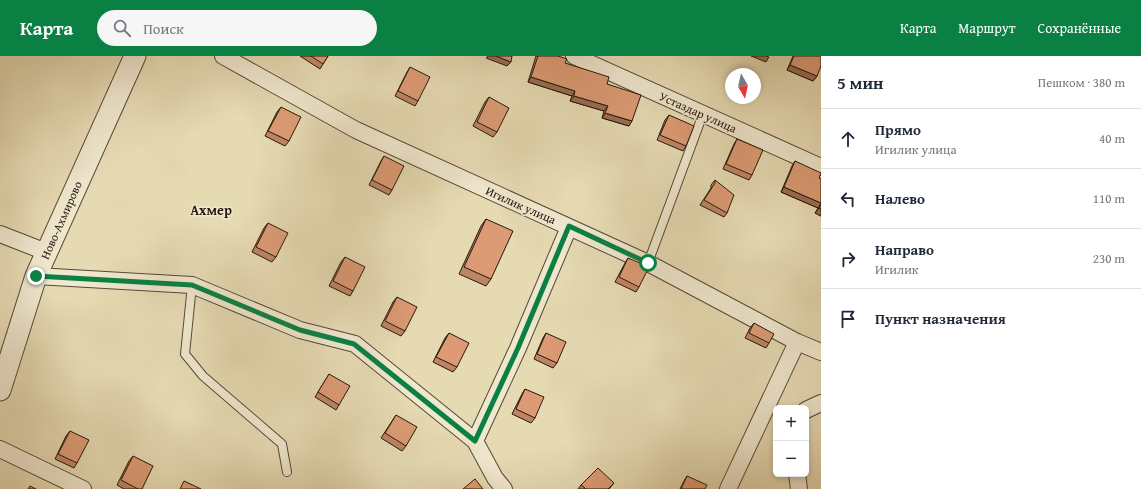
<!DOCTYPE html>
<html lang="ru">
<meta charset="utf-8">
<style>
body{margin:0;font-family:"Gentium Book Plus",serif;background:#f6f6f7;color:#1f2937}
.controls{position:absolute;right:12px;bottom:12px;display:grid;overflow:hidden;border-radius:6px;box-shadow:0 2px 6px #0003}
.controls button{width:36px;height:36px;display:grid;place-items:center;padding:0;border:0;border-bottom:1px solid #e0e1e3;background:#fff;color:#1f2937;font:20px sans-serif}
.compass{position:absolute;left:725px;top:12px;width:36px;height:36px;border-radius:50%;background:#fff;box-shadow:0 2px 6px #0003;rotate:171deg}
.stop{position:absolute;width:12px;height:12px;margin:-9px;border:3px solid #0b8043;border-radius:50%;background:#fff}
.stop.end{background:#0b8043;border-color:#fff;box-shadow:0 1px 4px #0008}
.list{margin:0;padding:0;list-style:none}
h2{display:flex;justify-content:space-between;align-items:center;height:52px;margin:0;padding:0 16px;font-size:17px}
h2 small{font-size:13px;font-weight:400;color:#747a83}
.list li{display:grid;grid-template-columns:26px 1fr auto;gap:12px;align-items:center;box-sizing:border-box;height:60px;padding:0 16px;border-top:1px solid #e0e1e3}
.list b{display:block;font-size:15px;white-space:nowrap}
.list p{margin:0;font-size:13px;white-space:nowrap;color:#747a83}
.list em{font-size:13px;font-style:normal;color:#747a83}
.icon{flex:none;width:22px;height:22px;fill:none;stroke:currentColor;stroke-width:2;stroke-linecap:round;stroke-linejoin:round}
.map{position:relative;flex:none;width:821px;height:433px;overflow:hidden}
header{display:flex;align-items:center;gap:24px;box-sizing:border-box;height:56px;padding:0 20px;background:#0b8043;color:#fff}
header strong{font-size:19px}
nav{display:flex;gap:22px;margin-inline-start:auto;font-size:14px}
.search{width:280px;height:36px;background:#f6f6f7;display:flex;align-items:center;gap:10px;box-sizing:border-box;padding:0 14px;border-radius:22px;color:#747a83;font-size:15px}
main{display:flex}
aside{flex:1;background:#fff}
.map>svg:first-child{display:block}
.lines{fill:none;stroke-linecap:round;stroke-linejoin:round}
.service-casing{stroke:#564834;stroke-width:10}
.minor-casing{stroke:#564834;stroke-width:18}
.tertiary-casing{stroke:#564834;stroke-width:23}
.service{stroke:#efe7ce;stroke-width:8}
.minor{stroke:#efe7ce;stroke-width:16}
.tertiary{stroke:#efe7ce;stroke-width:21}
.wall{fill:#bd8564;stroke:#26180a}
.shaded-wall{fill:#9a6c51;stroke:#26180a}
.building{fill:#dc9b74;stroke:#26180a}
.route{stroke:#0b8043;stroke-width:5}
.labels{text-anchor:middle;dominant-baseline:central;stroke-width:3;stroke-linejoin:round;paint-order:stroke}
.street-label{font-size:12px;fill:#26180a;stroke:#efe7ce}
.quarter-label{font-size:14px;font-weight:bold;fill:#26180a;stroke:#efe7ce}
</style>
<header>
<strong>Карта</strong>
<div class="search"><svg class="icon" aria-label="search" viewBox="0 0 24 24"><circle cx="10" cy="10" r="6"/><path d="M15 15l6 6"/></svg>Поиск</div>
<nav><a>Карта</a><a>Маршрут</a><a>Сохранённые</a></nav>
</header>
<main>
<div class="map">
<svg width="821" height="433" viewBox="0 0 821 433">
<rect width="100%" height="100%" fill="#e6dab3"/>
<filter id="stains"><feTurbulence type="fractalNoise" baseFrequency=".005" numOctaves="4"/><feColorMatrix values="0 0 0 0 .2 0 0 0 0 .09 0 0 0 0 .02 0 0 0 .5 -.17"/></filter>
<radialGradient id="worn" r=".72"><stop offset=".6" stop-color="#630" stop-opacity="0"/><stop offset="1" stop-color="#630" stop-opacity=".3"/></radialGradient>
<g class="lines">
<g class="service-casing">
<path id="service" d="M648,207L703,58
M192,229L185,298L203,320L282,388L287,416"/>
</g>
<g class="minor-casing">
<path id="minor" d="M223,0L356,74L648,207L797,286L821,296
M574,0L821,111
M0,178L46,196
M36,220L192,229L300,274L355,288L475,385L495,422L504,433
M806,354L821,347
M475,385L518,292L569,171
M0,393L83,433
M797,418L799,433
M728,433L797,286"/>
</g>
<g class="tertiary-casing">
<path id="tertiary" d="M0,334L36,220L135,0"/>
</g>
<use href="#service" class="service"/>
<use href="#minor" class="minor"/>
<use href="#tertiary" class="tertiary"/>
</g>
<path class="wall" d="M300,0H328L320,13Z
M536,0H558L565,7L607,28L629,70L602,62L604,55L570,45L572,40L528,26Z
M793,0H821L817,20L813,25L787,14Z
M410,11L418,45L415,50L395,40L407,16Z
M489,41L497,76L493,81L473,70L485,46Z
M281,51L289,85L285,90L265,80L277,56Z
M669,59L686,90L683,95L657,84L665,64Z
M737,83L752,119L749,124L723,113L734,88Z
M384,100L392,134L389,139L369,129L381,105Z
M795,105L821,123V160L815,157L818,152L781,136L792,110Z
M715,124L727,157L724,161L700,149L711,132V129Z
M486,163L491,223L486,230L459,218L481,170Z
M268,167L276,201L272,206L252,196L264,172Z
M345,201L353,235L350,240L329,230L341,206Z
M628,202L639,231L636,236L615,226L625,207Z
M397,241L405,275L401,280L381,270L393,246Z
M754,267L769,287L766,292L745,282L750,272Z
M449,277L457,311L453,316L433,306L445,282Z
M546,277L557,307L553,312L534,303L543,282Z
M329,318L339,349L336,354L315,341Z
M525,333L535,362L531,367L512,358L522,338Z
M396,359L406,390L402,395L381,382Z
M70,375L77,407L74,412L55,403L66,380Z
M133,400L142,433H124L117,429L129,405Z
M687,420L705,433H680L684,425Z
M614,427L609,433H578L581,429Z"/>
<path class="shaded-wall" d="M488,0H496L511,6L507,10L486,2Z
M751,0H766L769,1L766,6Z
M790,9L817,20L813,25L787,14Z
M531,21L575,35L572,40L528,26Z
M574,40L608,50L604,55L570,45Z
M605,57L632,65L629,70L602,62Z
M784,131L821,147L818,152L781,136Z
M819,152L821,153V160L815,157Z"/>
<path class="building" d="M311,0H328L323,8Z
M496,0H512L511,6Z
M538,0H558L567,3L565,7L609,21L607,28L641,39L632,65L605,57L608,50L574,40L575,35L531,21Z
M794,0H821V10L817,20L790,9Z
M410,11L430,21L418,45L398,35Z
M489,41L509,52L497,76L477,66Z
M281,51L301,61L289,85L268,75Z
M669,59L694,70L686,90L660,79Z
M737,83L763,94L752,119L726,108Z
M384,100L404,110L392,134L372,124Z
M795,105L821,117L819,122L821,123V147L784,131Z
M715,124L734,139L727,157L704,144L715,127Z
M821,148V153L819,152Z
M486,163L513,175L491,223L464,211Z
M268,167L288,177L276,201L256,191Z
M345,201L365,211L353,235L333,225Z
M628,202L649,211L639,231L619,221Z
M397,241L417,251L405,275L385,265Z
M754,267L774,278L769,287L749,277Z
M449,277L469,287L457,311L436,301Z
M546,277L566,286L557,307L537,298Z
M329,318L350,330L339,349L318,336Z
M525,333L544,341L535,362L516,353Z
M396,359L417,371L406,390L385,377Z
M70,375L89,384L77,407L58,398Z
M133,400L153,410L142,433H138L121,424Z
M598,412L614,427L608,433H586L581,429Z
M687,420L707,429L705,433H681Z
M475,423L483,433H463Z
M184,425L201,433H180Z
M30,430L36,433H28Z"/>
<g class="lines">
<path class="route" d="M36,220L192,229L300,274L354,288L475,385L518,292L569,170L648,207"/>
</g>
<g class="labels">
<g class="street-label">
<text transform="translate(698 56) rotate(24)">Устаздар улица</text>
<text transform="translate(521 149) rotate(24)">Игилик улица</text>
<text transform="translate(61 164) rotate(-66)">Ново-Ахмирово</text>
</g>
<g class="quarter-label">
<text x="211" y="154">Ахмер</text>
</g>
</g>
<rect width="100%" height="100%" filter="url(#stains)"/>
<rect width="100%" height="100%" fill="url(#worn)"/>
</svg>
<div class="controls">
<button>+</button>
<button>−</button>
</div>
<svg class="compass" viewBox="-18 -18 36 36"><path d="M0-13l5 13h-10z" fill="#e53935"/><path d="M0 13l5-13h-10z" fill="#747a83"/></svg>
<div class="stop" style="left:648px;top:207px"></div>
<div class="stop end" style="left:36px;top:220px"></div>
</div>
<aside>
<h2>5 мин<small>Пешком · 380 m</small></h2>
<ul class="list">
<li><svg class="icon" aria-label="ahead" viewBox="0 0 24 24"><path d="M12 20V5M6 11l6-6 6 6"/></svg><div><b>Прямо</b><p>Игилик улица</p></div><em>40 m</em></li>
<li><svg class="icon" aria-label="left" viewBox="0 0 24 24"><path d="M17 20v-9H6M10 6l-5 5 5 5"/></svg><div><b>Налево</b></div><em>110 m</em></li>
<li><svg class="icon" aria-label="right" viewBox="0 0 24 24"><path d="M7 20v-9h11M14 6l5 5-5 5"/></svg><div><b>Направо</b><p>Игилик</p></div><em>230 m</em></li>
<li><svg class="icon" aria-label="arrive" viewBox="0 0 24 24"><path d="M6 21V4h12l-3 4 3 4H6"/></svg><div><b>Пункт назначения</b></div></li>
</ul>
</aside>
</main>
